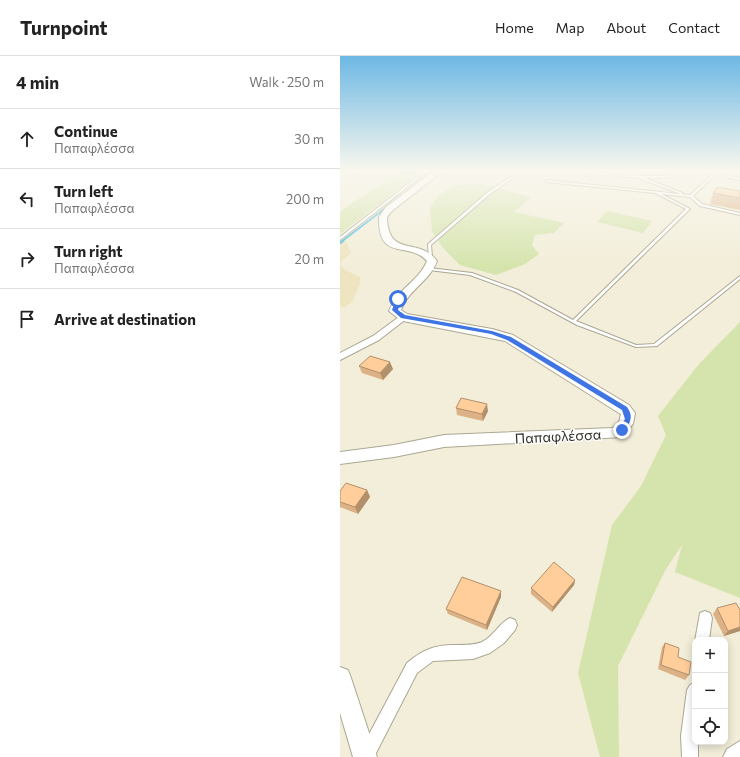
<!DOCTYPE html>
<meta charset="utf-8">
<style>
body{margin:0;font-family:Commissioner,sans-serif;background:#f6f6f6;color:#222}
.controls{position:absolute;right:12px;bottom:12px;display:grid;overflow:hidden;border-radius:8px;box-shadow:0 2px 10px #0003}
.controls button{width:36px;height:36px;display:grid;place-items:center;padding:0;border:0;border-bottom:1px solid #e0e0e0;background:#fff;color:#222;font:20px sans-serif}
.stop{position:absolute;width:12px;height:12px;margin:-9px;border:3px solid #3e74e4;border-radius:50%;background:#fff}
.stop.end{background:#3e74e4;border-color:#fff;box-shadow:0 1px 4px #0008}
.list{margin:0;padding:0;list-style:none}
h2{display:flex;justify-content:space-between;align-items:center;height:52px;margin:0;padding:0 16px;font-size:17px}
h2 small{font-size:13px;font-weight:400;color:#767676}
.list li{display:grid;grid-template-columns:26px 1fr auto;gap:12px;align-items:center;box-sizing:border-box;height:60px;padding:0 16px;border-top:1px solid #e0e0e0}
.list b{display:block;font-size:15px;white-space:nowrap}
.list p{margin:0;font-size:13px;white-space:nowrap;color:#767676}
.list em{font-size:13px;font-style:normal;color:#767676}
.icon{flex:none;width:22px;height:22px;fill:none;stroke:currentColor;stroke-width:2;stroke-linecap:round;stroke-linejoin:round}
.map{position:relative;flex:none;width:400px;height:701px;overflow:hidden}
header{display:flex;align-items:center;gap:24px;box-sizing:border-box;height:56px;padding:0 20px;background:#fff;border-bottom:1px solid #e0e0e0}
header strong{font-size:19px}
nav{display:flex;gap:22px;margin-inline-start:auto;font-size:14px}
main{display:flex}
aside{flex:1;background:#fff}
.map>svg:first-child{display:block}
.green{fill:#d5e4ac}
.sand{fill:#eee4bf}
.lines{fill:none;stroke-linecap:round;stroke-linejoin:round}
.stream-far1{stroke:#55bfdf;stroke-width:2}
.stream{stroke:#55bfdf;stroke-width:2.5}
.lane-casing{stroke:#aba793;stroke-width:2}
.street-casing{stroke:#aba793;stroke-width:2}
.secondary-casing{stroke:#aba793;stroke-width:2}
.lane{fill:#fff;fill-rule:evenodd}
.street{fill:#fff;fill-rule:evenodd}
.secondary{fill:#fff;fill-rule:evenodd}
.wall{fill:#dbb185}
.shaded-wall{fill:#b2906c}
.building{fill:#ffce9b;stroke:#b2906c}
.route{fill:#3e74e4}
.labels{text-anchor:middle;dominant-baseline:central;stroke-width:3;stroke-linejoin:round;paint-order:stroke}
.street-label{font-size:14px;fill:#312f27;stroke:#fff}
</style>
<header>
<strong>Turnpoint</strong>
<nav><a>Home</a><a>Map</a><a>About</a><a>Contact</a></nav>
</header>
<main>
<aside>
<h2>4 min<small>Walk · 250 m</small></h2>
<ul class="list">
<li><svg class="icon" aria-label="ahead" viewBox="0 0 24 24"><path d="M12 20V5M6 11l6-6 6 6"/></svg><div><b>Continue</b><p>Παπαφλέσσα</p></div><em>30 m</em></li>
<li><svg class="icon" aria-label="left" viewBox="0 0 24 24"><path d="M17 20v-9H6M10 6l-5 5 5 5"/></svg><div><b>Turn left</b><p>Παπαφλέσσα</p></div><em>200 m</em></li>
<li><svg class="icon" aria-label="right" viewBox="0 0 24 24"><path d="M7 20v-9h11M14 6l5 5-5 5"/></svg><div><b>Turn right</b><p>Παπαφλέσσα</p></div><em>20 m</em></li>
<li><svg class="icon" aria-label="arrive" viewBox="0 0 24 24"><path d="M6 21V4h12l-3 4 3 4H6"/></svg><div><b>Arrive at destination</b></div></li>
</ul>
</aside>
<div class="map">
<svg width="400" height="701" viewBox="0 0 400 701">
<rect width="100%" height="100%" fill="#f2eed9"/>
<path class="green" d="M61,114L82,115L0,178V156Z
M143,128L191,141L174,156L224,167L214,177L195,179L192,189L199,198L185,208L156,219L120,209L103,192L92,175L90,152L99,139L114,129Z
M267,155L312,165L303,177L257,166Z
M400,266V542L335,516L342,489L326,513L278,610L279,701H260L238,617L272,469L301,430L326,379L318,360L359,308Z"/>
<path class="sand" d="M6,185L11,197L2,204L0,209V186Z
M0,209L5,214L20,221V228L13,243L14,244L4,252L0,250Z"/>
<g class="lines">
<path class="stream-far1" d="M66,136L94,114
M1,186L48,150"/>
<path class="stream" d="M0,187L3,185"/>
<g class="lane-casing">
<path id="lane" d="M86,114H89L0,184V181Z
M181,114H184L150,138L91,189L92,201L89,202L88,188L148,136Z
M235,114H242L271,118L294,120L284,114H288L299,120H328L335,118L341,114H344C332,124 318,122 304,122L343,137L341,138L298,122L256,118Z
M354,114H360L400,122V124L375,119L353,140L362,148L400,157V159L360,150L350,141L321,138L350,153L236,265L296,289L314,288L400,220V223L317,290L296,291L237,269L176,236L130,219L89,214L87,213L89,212L132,217L178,234L233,264L346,153L315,137L206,126L205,125V124L350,139L373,118Z"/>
</g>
<g class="street-casing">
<path id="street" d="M0,114H23L8,119Z
M63,258L67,261L66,263L39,284L0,304V297L33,280Z
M365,555L370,557L372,562L369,584L355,585L360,557Z
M170,562L175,564L177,569L175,574L164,587L150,597L133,603L93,605L77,617L34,701H17L67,607C83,593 97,588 118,589C125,589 135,589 142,586C154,580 159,567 170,562Z
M355,626V686H358V701H342L341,680L347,634L350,629Z"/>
</g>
<g class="secondary-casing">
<path id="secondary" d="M95,114H104L52,155L47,161C48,203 79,180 97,205C90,225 68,234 61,254L67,258L152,273L173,279L289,349L295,357L293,368L282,381L104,391L54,401L0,408V396L54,389L104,379L273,372L279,366L281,358L279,357L165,285L63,265L59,263L49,255C58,232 79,225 87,205C68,184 38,207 39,161L46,151Z
M0,611L8,614L11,622L37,701H13L0,657Z
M400,685V701H383L387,693Z"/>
</g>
<use href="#lane" class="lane"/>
<use href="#street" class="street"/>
<use href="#secondary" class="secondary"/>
</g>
<path class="wall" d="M400,135V154L370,148L373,137Z
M19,310L53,313L43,324L22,317Z
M116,352L148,355L143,365L117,359Z
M27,434L30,441L18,458L0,451V435Z
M235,524L234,529L212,556L191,538V532Z
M161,541L147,574L108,558L106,553Z
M377,552L400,575L384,580L373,558Z
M325,587L338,601L349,619L345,624L318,613L322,591Z"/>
<path class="shaded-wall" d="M50,306L53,313L43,324L40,317Z
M147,348L148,355L143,365L142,358Z
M27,434L30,441L18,458L15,451Z
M235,524L234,529L212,556L213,551Z
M161,535V541L147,574L146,569Z
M400,571V575L384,580L388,575Z"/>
<path class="building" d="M377,131L400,135V142L373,137Z
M30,300L50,306L40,317L19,310Z
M121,342L147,348L142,358L116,352Z
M6,427L27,434L15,451L0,446V435Z
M214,506L235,524L213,551L191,532Z
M122,521L161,535L146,569L106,553Z
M396,547L400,554V571L388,575L377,552Z
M325,587L339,592L338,601L351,606L349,619L321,609Z"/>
<linearGradient id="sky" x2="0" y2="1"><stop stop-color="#6db8e4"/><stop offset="0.54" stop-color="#f9f7ee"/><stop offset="1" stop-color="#f9f7ee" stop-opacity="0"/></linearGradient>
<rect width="400" height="212" fill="url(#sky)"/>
<path class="route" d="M58,242L61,243L58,254L65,259L152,275L171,281L287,351C294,361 290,366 285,375H280L279,374L285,363L282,354L167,284L151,278L61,262L52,254L56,243Z"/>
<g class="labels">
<g class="street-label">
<text transform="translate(218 380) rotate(-3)">Παπαφλέσσα</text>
</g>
</g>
</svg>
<div class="controls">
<button>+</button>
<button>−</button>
<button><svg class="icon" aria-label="locate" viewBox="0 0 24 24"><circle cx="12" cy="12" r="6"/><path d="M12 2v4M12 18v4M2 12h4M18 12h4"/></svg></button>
</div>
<div class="stop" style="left:58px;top:243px"></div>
<div class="stop end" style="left:282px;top:374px"></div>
</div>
</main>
